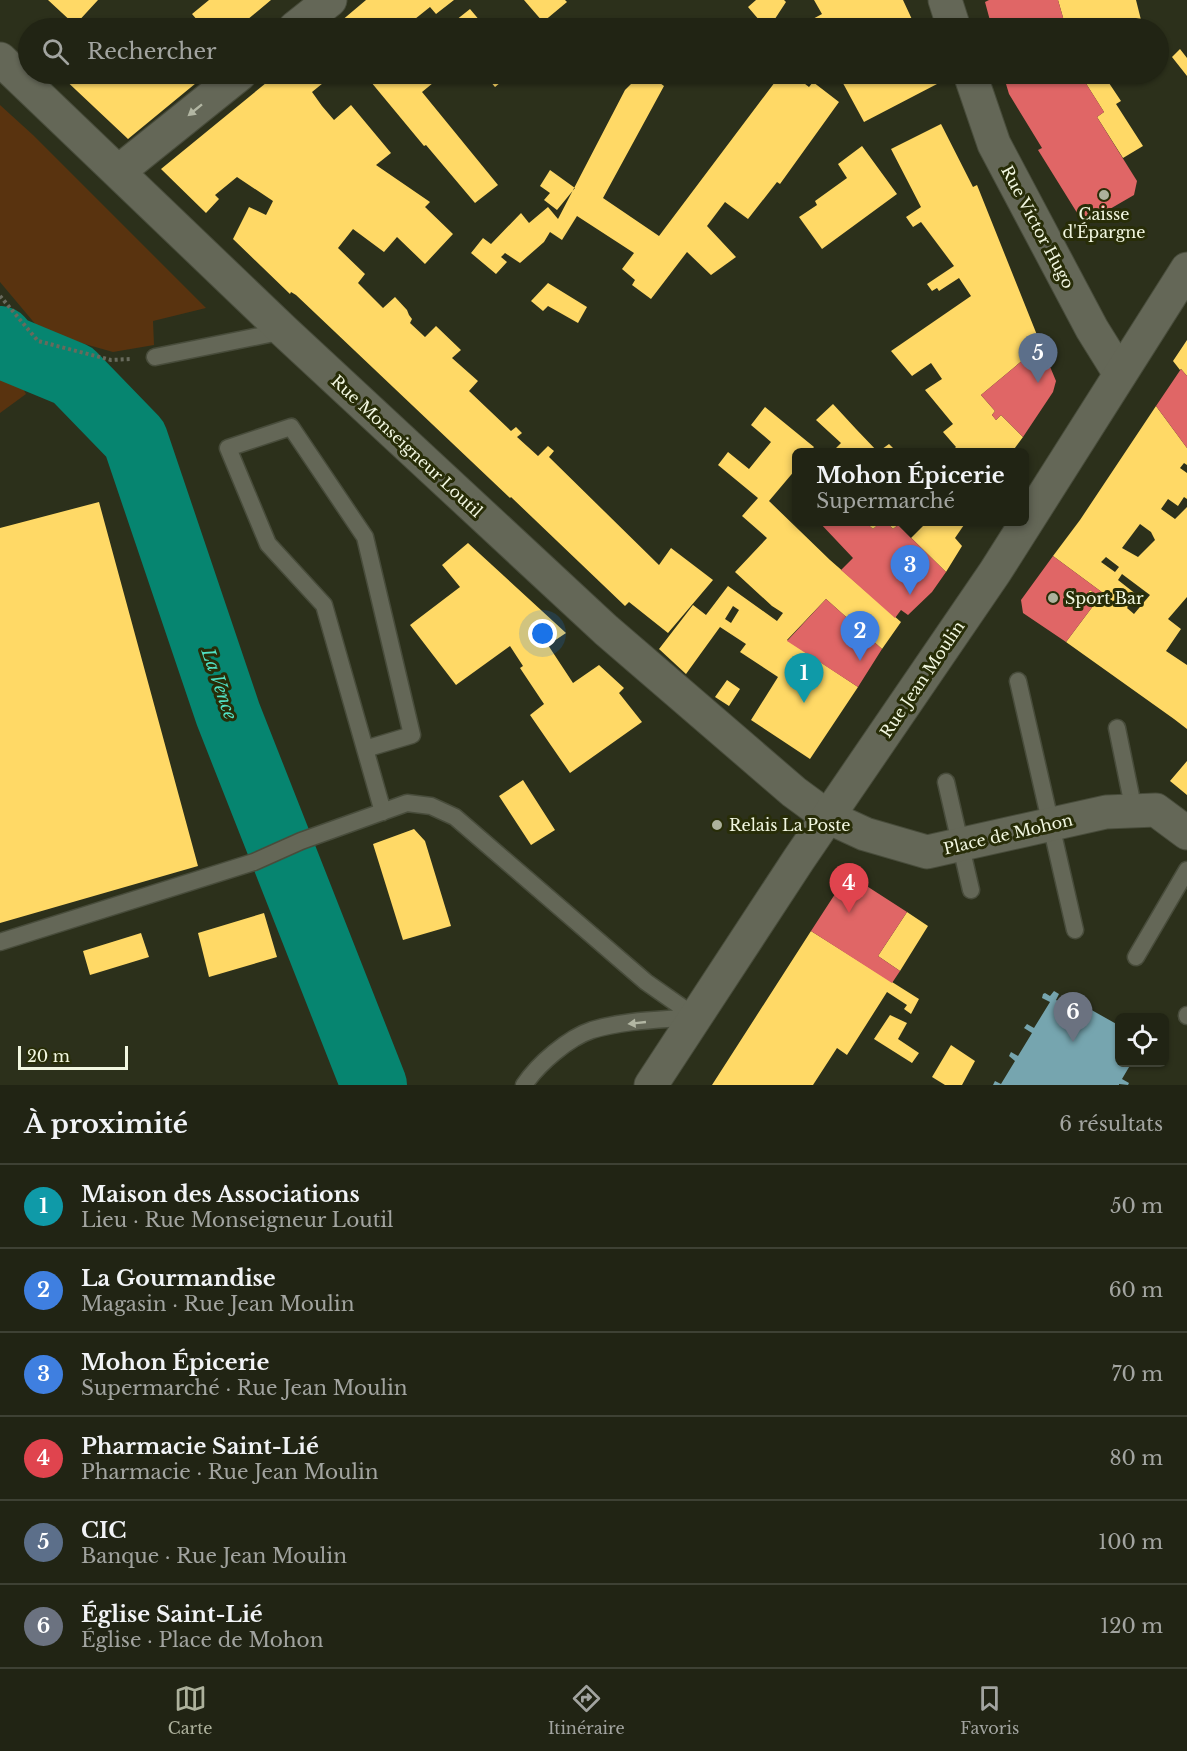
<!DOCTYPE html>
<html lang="fr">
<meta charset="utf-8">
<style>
body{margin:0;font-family:"Libre Baskerville",serif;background:#292c1d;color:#f1f3f6}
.controls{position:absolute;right:18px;bottom:18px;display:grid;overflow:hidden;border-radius:9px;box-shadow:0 2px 4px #0004}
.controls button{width:54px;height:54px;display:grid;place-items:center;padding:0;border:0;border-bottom:2px solid #3e4134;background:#212414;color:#f1f3f6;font:30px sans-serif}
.scale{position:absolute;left:18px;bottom:15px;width:110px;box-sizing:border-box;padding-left:6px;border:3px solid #f2f7e1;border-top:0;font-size:16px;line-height:21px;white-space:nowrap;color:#f2f7e1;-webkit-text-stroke:4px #282d08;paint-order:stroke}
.you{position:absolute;left:543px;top:634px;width:21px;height:21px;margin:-15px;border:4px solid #fff;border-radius:50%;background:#1a73e8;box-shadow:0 0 0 9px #1a73e833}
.badge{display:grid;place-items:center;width:39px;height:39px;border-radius:50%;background:#adb19c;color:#fff;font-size:20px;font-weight:700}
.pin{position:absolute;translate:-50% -50px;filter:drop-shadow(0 2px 3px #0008)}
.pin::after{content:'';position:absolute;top:32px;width:21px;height:18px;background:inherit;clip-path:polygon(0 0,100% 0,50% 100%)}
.popup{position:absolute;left:792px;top:448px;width:237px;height:78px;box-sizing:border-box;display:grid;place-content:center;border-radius:9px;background:#212414;filter:drop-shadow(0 2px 4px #0005);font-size:20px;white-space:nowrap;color:#a2a4a0}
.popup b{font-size:22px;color:#f1f3f6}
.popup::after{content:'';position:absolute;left:50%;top:100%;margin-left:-12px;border:12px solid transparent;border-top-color:#212414}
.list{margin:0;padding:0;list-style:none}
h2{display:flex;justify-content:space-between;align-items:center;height:78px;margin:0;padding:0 24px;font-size:26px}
h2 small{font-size:20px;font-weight:400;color:#a2a4a0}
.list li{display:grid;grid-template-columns:39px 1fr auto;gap:18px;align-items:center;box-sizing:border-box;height:84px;padding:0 24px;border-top:2px solid #3e4134}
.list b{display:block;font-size:22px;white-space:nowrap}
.list p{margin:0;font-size:20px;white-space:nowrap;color:#a2a4a0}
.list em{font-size:20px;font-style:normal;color:#a2a4a0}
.icon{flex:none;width:33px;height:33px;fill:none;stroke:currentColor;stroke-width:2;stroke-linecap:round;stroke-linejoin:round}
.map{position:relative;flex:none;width:1187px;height:1085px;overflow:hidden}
.search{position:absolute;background:#212414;box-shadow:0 2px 4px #0004;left:18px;right:18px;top:18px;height:66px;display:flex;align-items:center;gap:15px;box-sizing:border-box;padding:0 21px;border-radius:33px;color:#a2a4a0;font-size:22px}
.sheet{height:582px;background:#212414}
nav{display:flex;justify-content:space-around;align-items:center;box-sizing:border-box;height:84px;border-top:2px solid #3e4134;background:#212414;font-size:16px;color:#a2a4a0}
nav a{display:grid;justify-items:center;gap:3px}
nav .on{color:#adb19c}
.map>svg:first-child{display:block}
.green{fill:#59330f}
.homes{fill:#ffd966;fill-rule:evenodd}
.shops{fill:#e06666}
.public{fill:#76a5af}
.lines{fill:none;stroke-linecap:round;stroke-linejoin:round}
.river{stroke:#068570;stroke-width:66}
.lane-casing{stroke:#484c3b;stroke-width:19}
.street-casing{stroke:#484c3b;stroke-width:35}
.secondary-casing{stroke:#484c3b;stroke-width:35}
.path{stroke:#686a5c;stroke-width:4;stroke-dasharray:3 3;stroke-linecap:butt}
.lane{stroke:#646757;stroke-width:16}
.street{stroke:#646757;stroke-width:33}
.secondary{stroke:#646757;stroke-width:33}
.oneway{fill:#b2b6a3}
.poi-dot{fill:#adb19c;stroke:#282d08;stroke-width:2}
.labels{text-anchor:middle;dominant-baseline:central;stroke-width:6;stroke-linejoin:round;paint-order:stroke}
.poi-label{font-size:16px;fill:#f2f7e1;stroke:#282d08;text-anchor:start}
.street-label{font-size:16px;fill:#f2f7e1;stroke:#282d08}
.water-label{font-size:18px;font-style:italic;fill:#51e2c5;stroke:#282d08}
</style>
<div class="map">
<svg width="1187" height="1085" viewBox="0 0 1187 1085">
<rect width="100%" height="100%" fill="#2c301b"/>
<path class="green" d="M0,105L33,135L206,308L153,321L154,345L113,352L42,332L0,282Z
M0,347L26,394L0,413Z"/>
<path class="homes" d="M48,0H98L75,25Z
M209,0H271L241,25L244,28H204L192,14Z
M366,0H454L436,14L430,7L410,23L415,28H336L334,27Z
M524,0H565L567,2L543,22Z
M756,0H784L786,2L769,28H766L748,7Z
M814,0H903L916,28H813L809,21L822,14Z
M1058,0H1136L1143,28H1066Z
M470,9L486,28H446Z
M1180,49L1187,58V76L1172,57Z
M59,74H125L127,76L130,74H158L160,75L162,74H207L128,139Z
M277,74H323L328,79L312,92L322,106L334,120L351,105L391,153L376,165L430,202L425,207L453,234L425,264L397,237L384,252L353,229L338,248L365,274L358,283L383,308L395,297L407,310L409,315L412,319L410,323L425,337L436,326L461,350L452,358L478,381L469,391L511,431L516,427L522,433L517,437L538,456L548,446L554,451L549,457L659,565L671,548L713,580L668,633L629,602L625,606L511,497L510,498L296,295L291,292L290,294L233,239L249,207L266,215L273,201L237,177L215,195L219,199L206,213L161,169Z
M370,74H407L410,77L415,74H425L433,83L422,92L498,185L475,203L426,145L424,146L366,76Z
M484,74H511L495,87Z
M641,74H648L664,86L603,198L659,236L781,74H783L787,80L796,77L809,87L813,82L839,102L780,184L777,182L748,219L725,202L707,226L736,257L711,275L687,252L651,299L632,285L635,280L622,269L634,253L577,216L562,240L550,232L544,242L520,263L505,253L501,257L507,262L496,274L471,253L483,238L491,244L521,213L529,223L548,207L558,219L625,90Z
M838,74H933L937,84L864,122Z
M1080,74H1103L1121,101L1116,104L1143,146L1123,158L1097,117L1104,112Z
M941,124L973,187L977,185L1041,345L981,395L995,411L992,415L996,420L1001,415L1023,437L1012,452H951L956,447L943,432L953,424L925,390L942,379L931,363L912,376L891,351L971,296L959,278L939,291L937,288L932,291L927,284L954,266L921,222L913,227L906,217L921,207L891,149Z
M862,146L897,194L822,249L799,217L817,205L815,201L847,178L838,164Z
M550,170L575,188L557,210L544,200L550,193L540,186Z
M548,283L587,307L578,323L548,306L543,311L531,301Z
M1187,340V376L1181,369L1180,370L1173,361Z
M833,404L856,429L878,452H838L835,449L841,443L816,420Z
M1156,406L1187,448V465L1184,463L1180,468L1187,473V499L1184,497L1178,506L1168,499L1161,509L1175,519L1187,507V597L1168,619L1181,629L1166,651L1187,665V729L1174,719L1066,642L1093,606L1083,599L1090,590L1099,597L1103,593L1053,556L1080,520ZM1140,524L1151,532L1155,540L1138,557L1122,548ZM1106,557L1119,567L1115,572L1101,562ZM1122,574L1150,595L1134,614L1127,608L1137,595L1118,580Z
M765,407L814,447L810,452H796V469L769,501L830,560L901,622L882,649L826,599L787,640L858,687L810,759L751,720L778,677L740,652L746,644L720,627L686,674L659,649L693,605L706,615L728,586L777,621L783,613L772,606L735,572L767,538L742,516L758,498L718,465L728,452L749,469L771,442L751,425ZM733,606L739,610L731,623L725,619Z
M889,444L897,452H878Z
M99,502L198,866L0,923V528Z
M865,522H881L873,529Z
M886,522H966L955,538L962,546L946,572L898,525L893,529Z
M468,543L566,633L548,645L573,683L599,665L624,688L619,693L642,722L570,773L530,715L544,704L520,668L523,666L510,646L456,685L410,625L460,587L442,565Z
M727,680L740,689L729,706L715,697Z
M1187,761V795L1170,781Z
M523,780L555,830L531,845L499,796Z
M414,829L425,841L451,926L403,940L373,844Z
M907,912L928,926L900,971L878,956Z
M264,913L277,957L209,977L198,933Z
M811,931L919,999L911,1014L904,1009L907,1005L887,992L847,1055L837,1048L813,1085H712Z
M141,933L149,957L90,975L83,951Z
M890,1015L907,1023L898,1039L919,1053L912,1063L874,1039Z
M951,1045L975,1061L962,1085H945L932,1077Z"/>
<path class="shops" d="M989,0H1058L1066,28H992L985,2Z
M1003,74H1080L1104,112L1097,117L1137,181L1134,195L1084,224L1038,150L1042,148L1009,94Z
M1041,345L1056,381L1053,392L1023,437L1001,415L996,420L992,415L995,411L981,395Z
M1181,369L1187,376V448L1156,406Z
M819,522H860L862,524L865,522L873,529L881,522H886L893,529L898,525L946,572L932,592L908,615L901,610L895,618L841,570L853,558Z
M1053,556L1103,593L1099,597L1090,590L1083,599L1093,606L1066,642L1023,613L1021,600Z
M826,599L882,649L858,687L787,641Z
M848,874L907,912L878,956L900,971L892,983L811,931Z"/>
<path class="public" d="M1054,991L1059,994L1056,1000L1063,1004L1065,1000L1072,999L1120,1026V1062H1132L1122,1079L1129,1083L1128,1085L1119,1084V1085H993L995,1081L1001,1084L1015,1061L1009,1056L1011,1052L1018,1056L1032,1033L1024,1028L1027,1024L1034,1028L1050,1002L1042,998L1043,994L1045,993L1050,996Z"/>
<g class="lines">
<path class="river" d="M0,339L8,348L73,375L135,439L228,714L374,1085"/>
<g class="lane-casing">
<path id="lane" d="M155,357L284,331
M1018,681L1075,930
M1117,728L1134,811
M365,749L412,735L365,537L291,427L228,448L268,544L324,605L383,812
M946,782L971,890
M0,942L254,862L301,841L407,803L431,806L455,817L646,982L696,1017
M1136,957L1187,870
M1187,1015V1016
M524,1085C538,1064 568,1038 592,1030C625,1020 661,1020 695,1017"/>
</g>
<g class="street-casing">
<path id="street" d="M945,0L954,28
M295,28L330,0
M0,59L284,331L606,630L794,792L828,817L865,834L927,852L1106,812L1156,810L1187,833
M970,74L994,144L1092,329L1120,374
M118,172L240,74"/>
</g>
<g class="secondary-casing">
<path id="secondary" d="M651,1085L799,859L995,572L1187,269"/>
</g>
<path class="path" d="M0,296L38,341L111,360L131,359"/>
<use href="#lane" class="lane"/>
<use href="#street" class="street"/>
<use href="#secondary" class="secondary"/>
</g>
<defs><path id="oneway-solid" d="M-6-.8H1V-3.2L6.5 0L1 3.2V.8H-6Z" transform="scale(1.5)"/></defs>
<g class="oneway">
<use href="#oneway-solid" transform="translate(195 110) rotate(141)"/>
<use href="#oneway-solid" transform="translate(637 1023) rotate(174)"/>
</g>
<g class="poi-dot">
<circle cx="1104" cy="195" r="6"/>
<circle cx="1053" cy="598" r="6"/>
<circle cx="717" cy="825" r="6"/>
</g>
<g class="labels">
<g class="poi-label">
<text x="1104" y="214" text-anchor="middle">Caisse<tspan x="1104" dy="18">d'Épargne</tspan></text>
<text x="1065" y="598">Sport Bar</text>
<text x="729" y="825">Relais La Poste</text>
</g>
<g class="street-label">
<text transform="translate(1038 227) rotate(62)">Rue Victor Hugo</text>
<text transform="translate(407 446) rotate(43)">Rue Monseigneur Loutil</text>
<text transform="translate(922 679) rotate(-56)">Rue Jean Moulin</text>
<text transform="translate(1008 834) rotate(-13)">Place de Mohon</text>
</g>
<g class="water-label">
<text transform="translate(219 684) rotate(71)">La Vence</text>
</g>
</g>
</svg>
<div class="controls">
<button><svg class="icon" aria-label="locate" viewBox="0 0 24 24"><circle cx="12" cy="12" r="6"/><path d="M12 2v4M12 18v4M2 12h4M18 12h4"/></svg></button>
</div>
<div class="scale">20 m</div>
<div class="you"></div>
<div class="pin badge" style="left:804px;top:703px;background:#0f9aa8">1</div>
<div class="pin badge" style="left:860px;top:661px;background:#3f7fe0">2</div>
<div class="pin badge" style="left:910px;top:595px;background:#3f7fe0">3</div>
<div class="popup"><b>Mohon Épicerie</b>Supermarché</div>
<div class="pin badge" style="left:849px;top:913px;background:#e0444e">4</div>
<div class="pin badge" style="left:1038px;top:383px;background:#5c6f8a">5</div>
<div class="pin badge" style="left:1073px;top:1042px;background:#6b7280">6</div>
<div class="search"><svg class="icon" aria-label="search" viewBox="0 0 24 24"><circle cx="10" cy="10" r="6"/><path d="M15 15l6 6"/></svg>Rechercher</div>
</div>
<section class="sheet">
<h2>À proximité<small>6 résultats</small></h2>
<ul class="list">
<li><span class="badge" style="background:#0f9aa8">1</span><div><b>Maison des Associations</b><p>Lieu · Rue Monseigneur Loutil</p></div><em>50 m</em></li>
<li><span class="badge" style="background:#3f7fe0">2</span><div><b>La Gourmandise</b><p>Magasin · Rue Jean Moulin</p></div><em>60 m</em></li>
<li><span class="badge" style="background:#3f7fe0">3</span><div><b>Mohon Épicerie</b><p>Supermarché · Rue Jean Moulin</p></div><em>70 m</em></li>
<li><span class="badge" style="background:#e0444e">4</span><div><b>Pharmacie Saint-Lié</b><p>Pharmacie · Rue Jean Moulin</p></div><em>80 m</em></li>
<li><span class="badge" style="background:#5c6f8a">5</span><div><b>CIC</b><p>Banque · Rue Jean Moulin</p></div><em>100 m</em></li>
<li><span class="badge" style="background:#6b7280">6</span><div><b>Église Saint-Lié</b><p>Église · Place de Mohon</p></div><em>120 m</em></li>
</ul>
</section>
<nav>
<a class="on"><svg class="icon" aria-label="map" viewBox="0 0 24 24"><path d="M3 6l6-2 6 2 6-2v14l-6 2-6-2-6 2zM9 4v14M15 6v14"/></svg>Carte</a>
<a><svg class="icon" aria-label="directions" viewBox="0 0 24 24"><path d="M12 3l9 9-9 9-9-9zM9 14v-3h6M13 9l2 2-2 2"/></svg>Itinéraire</a>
<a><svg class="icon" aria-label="saved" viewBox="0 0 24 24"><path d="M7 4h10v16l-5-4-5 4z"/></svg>Favoris</a>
</nav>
